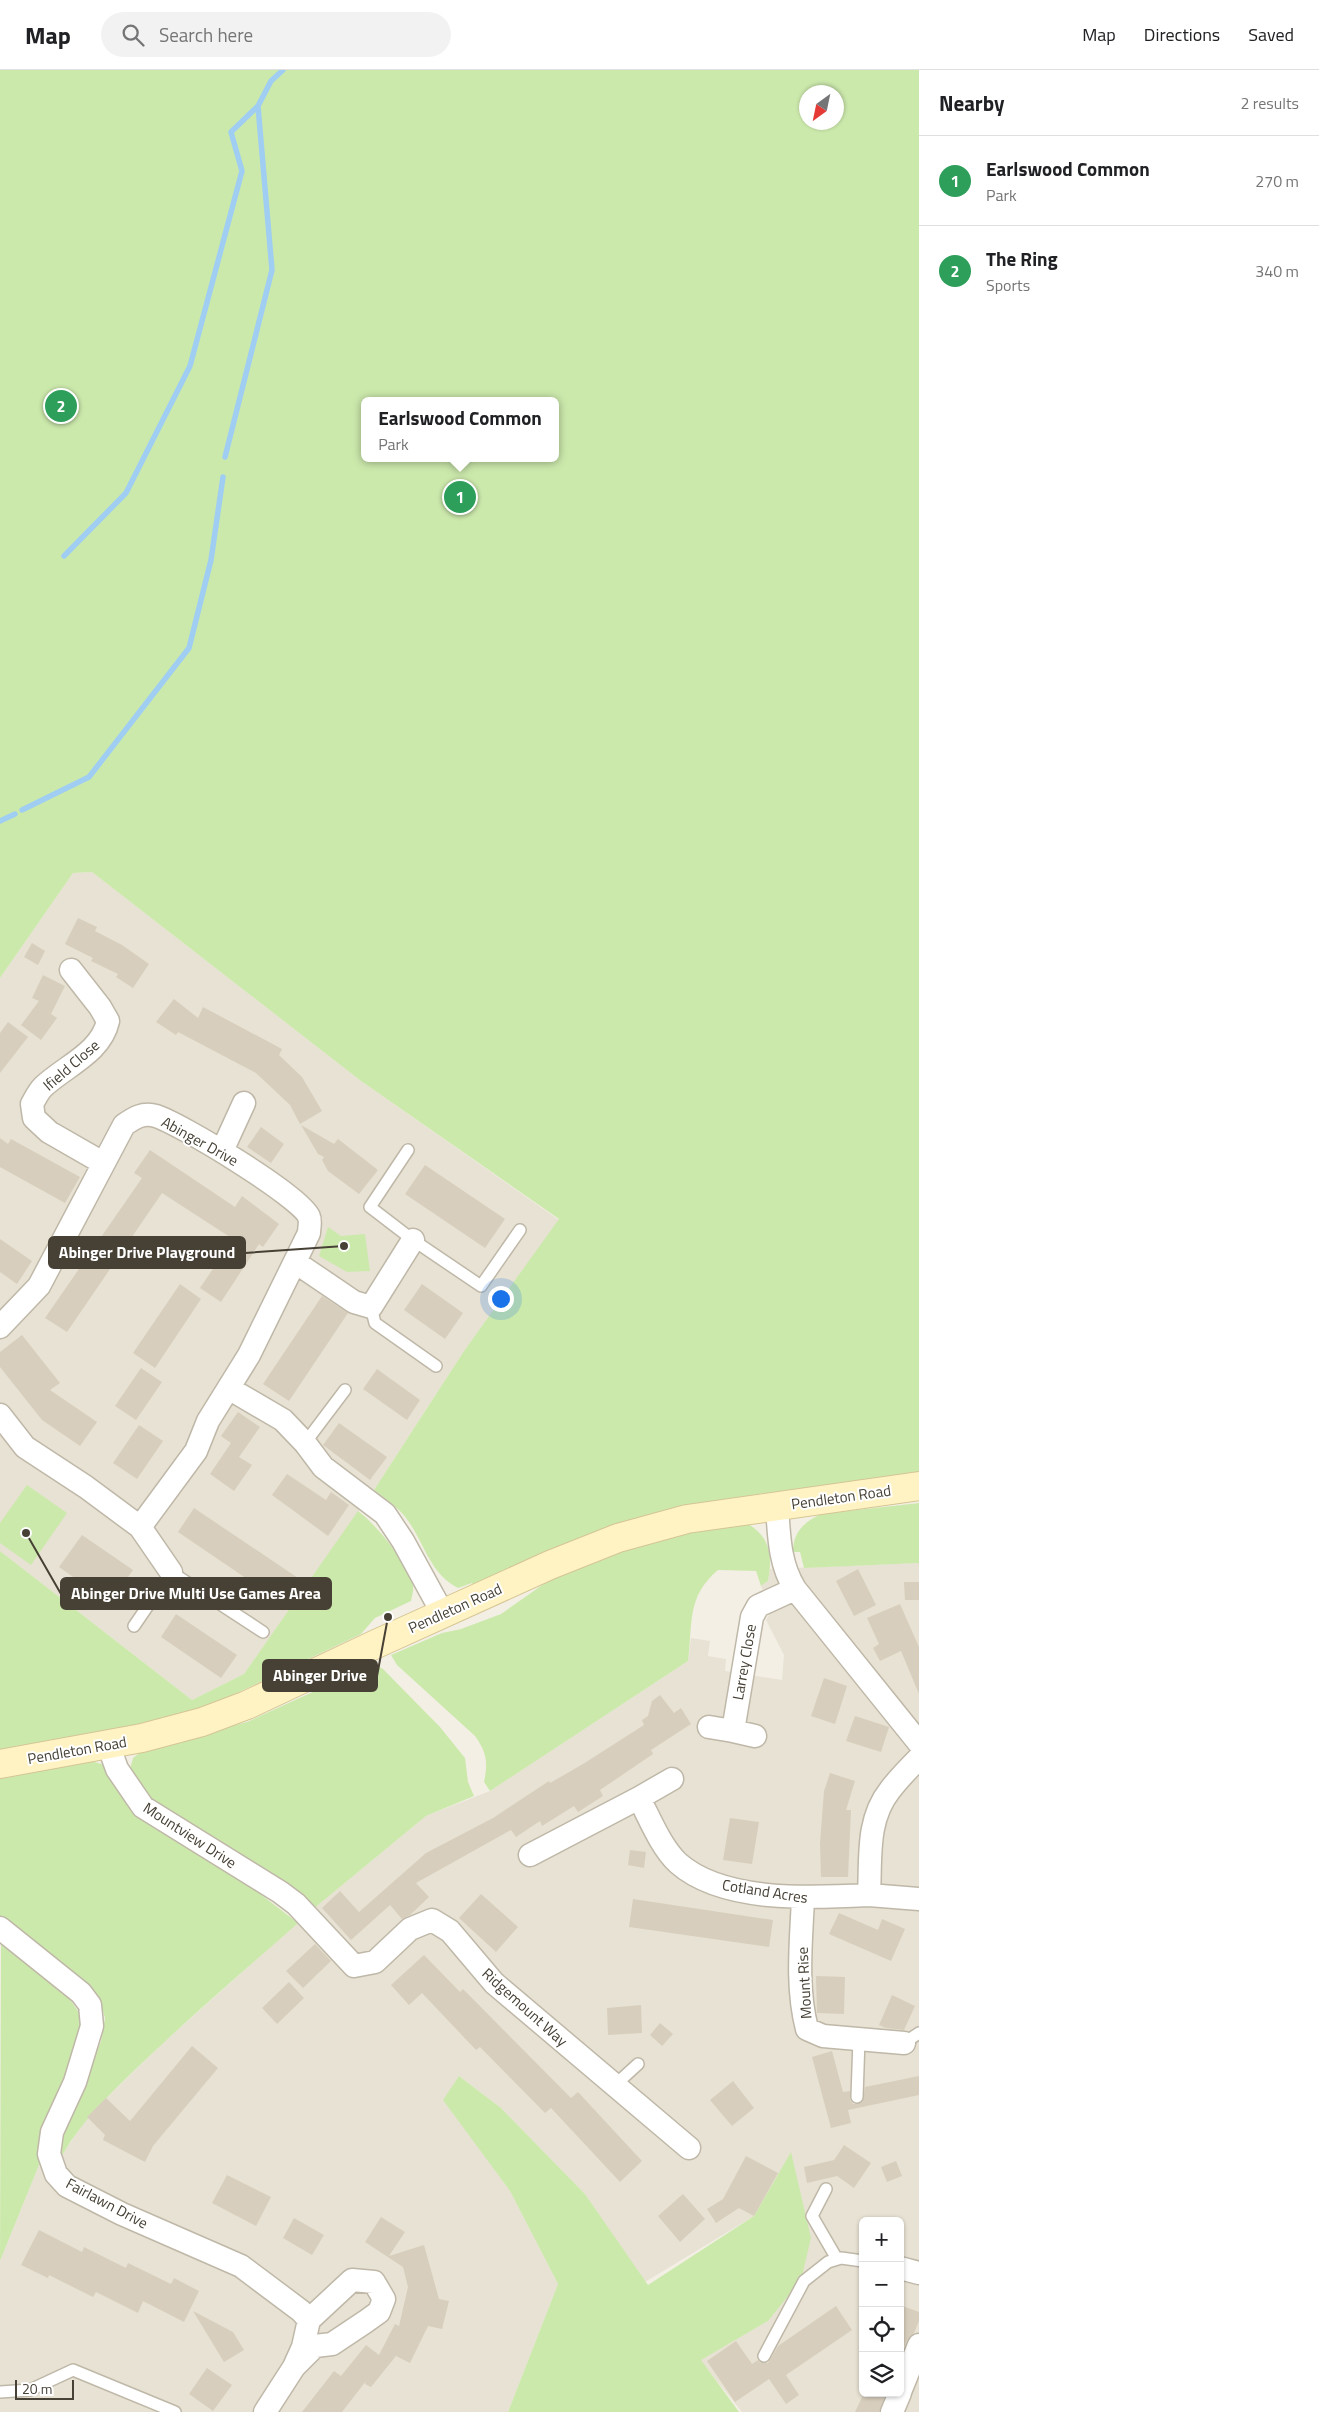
<!DOCTYPE html>
<meta charset="utf-8">
<style>
body{margin:0;font-family:"Titillium Web",sans-serif;background:#f2f2f2;color:#202124}
.controls{position:absolute;right:15px;bottom:15px;display:grid;overflow:hidden;border-radius:8px;box-shadow:0 1px 4px #0004}
.controls button{width:45px;height:45px;display:grid;place-items:center;padding:0;border:0;border-bottom:1px solid #e0e0e0;background:#fff;color:#202124;font:25px sans-serif}
.compass{position:absolute;left:799px;top:15px;width:45px;height:45px;border-radius:50%;background:#fff;box-shadow:0 1px 4px #0004;rotate:213deg}
.scale{position:absolute;left:15px;bottom:12px;width:59px;box-sizing:border-box;padding-left:5px;border:2px solid #464035;border-top:0;font-size:14px;line-height:18px;white-space:nowrap;color:#464035;-webkit-text-stroke:4px #fff;paint-order:stroke}
.you{position:absolute;left:500px;top:1228px;width:18px;height:18px;margin:-12px;border:4px solid #fff;border-radius:50%;background:#1a73e8;box-shadow:0 0 0 8px #1a73e833}
.badge{display:grid;place-items:center;width:32px;height:32px;border-radius:50%;background:#111827;color:#fff;font-size:16px;font-weight:700}
.pin{position:absolute;translate:-50% -50%;border:2px solid #fff;box-shadow:0 1px 5px #0006}
.popup{position:absolute;left:361px;top:327px;width:198px;height:65px;box-sizing:border-box;display:grid;place-content:center;border-radius:8px;background:#fff;filter:drop-shadow(0 1px 4px #0005);font-size:16px;white-space:nowrap;color:#757577}
.popup b{font-size:19px;color:#202124}
.popup::after{content:'';position:absolute;left:50%;top:100%;margin-left:-10px;border:10px solid transparent;border-top-color:#fff}
.list{margin:0;padding:0;list-style:none}
h2{display:flex;justify-content:space-between;align-items:center;height:65px;margin:0;padding:0 20px;font-size:21px}
h2 small{font-size:16px;font-weight:400;color:#757577}
.list li{display:grid;grid-template-columns:32px 1fr auto;gap:15px;align-items:center;box-sizing:border-box;height:90px;padding:0 20px;border-top:1px solid #e0e0e0}
.list b{display:block;font-size:19px;white-space:nowrap}
.list p{margin:0;font-size:16px;white-space:nowrap;color:#757577}
.list em{font-size:16px;font-style:normal;color:#757577}
.icon{flex:none;width:28px;height:28px;fill:none;stroke:currentColor;stroke-width:2;stroke-linecap:round;stroke-linejoin:round}
.map{position:relative;flex:none;width:919px;height:2342px;overflow:hidden}
header{display:flex;align-items:center;gap:30px;box-sizing:border-box;height:70px;padding:0 25px;background:#fff;border-bottom:1px solid #e0e0e0}
header strong{font-size:24px}
nav{display:flex;gap:28px;margin-inline-start:auto;font-size:18px}
.search{width:350px;height:45px;background:#f2f2f2;display:flex;align-items:center;gap:12px;box-sizing:border-box;padding:0 18px;border-radius:28px;color:#757577;font-size:19px}
main{display:flex}
aside{flex:1;background:#fff}
.map>svg:first-child{display:block}
.residential{fill:#e7e2d3;fill-rule:evenodd}
.green{fill:#cce9ac;fill-rule:evenodd}
.lines{fill:none;stroke-linecap:round;stroke-linejoin:round}
.stream{stroke:#9fcef2;stroke-width:5.5}
.building{fill:#d8cebd}
.lane-casing{stroke:#bfb8a8;stroke-width:14}
.street-casing{stroke:#bfb8a8;stroke-width:25}
.secondary-casing{stroke:#d5c594;stroke-width:30}
.lane{stroke:#fff;stroke-width:11}
.street{stroke:#fff;stroke-width:22}
.secondary{stroke:#fff3c3;stroke-width:28}
.labels{text-anchor:middle;dominant-baseline:central;stroke-width:4;stroke-linejoin:round;paint-order:stroke}
.street-label{font-size:15px;fill:#464035;stroke:#fff}
.leader{fill:none;stroke:#464035;stroke-width:2}
.callout-dot{fill:#464035;stroke:#fff;stroke-width:2}
.callout{fill:#464035;stroke:#464035;stroke-width:2}
.callout-label{font-size:16px;text-anchor:middle;font-weight:bold;fill:#fff}
</style>
<header>
<strong>Map</strong>
<div class="search"><svg class="icon" aria-label="search" viewBox="0 0 24 24"><circle cx="10" cy="10" r="6"/><path d="M15 15l6 6"/></svg>Search here</div>
<nav><a>Map</a><a>Directions</a><a>Saved</a></nav>
</header>
<main>
<div class="map">
<svg width="919" height="2342" viewBox="0 0 919 2342">
<rect width="100%" height="100%" fill="#f3efe5"/>
<path class="residential" d="M92,802L361,1011L559,1150L464,1281L374,1420L244,1604L192,1630L0,1481V908L73,803Z
M919,1493V2342H742L700,2290L768,2251L791,2083L754,2146L645,2212L585,2124L501,2038L459,2006L444,2030L510,2121L558,2214L508,2342H0V2191L41,2090L63,2084L87,2047L163,1973L312,1840L426,1746L490,1721L688,1591L691,1568L710,1571L708,1586L726,1589L725,1601L782,1610L784,1585L766,1550L772,1540L761,1516L768,1511L770,1499ZM863,2151H900V2323H863Z"/>
<path class="green" d="M0,0H919V1404L758,1424L683,1438L474,1517L472,1513L458,1518C429,1503 425,1473 406,1448C398,1437 385,1429 374,1420L464,1281L559,1149L361,1011L92,802L73,803L0,908ZM806,22H836V52H806ZM365,331H555V388H365Z
M328,1157L341,1166L365,1164L370,1201L347,1202L319,1186Z
M27,1415L67,1443L31,1495L0,1473V1453Z
M919,1433V1493L804,1498L800,1482H793C793,1462 804,1452 821,1444Z
M358,1441C379,1457 405,1491 413,1515C414,1520 412,1526 411,1531L375,1548L361,1564L199,1641L0,1684V1481L192,1630L244,1604Z
M745,1452C770,1466 773,1484 768,1511L761,1516L756,1501L718,1500C686,1527 693,1554 688,1591L490,1721L484,1712C488,1692 487,1683 475,1666L397,1595L391,1585L442,1563L461,1559L501,1544L565,1499L601,1486L697,1459Z
M374,1594L383,1599L440,1657L465,1688L468,1712L474,1726L426,1746L312,1840L147,1728L130,1699L133,1688L143,1680L247,1652Z
M91,1691L105,1695L128,1732L146,1753L255,1820L298,1853C245,1900 191,1946 140,1995C111,2023 83,2049 63,2084L59,2085L62,2068L101,1971L105,1948L99,1928L0,1851V1709Z
M1,1874L69,1928L80,1944L82,1964L41,2090L0,2191Z
M459,2006L501,2038L585,2124L648,2215L754,2146L791,2082L811,2168L801,2210L768,2251L701,2290L739,2342H508L558,2214L510,2121L443,2030Z"/>
<g class="lines">
<path class="stream" d="M225,387L272,200L258,36L271,11L283,0
M64,486L126,423L190,296L242,101L231,62L258,36
M22,740L89,707L189,578L211,490L223,407
M0,751L15,744"/>
</g>
<path class="building" d="M78,848L97,857L95,861L122,875L149,894L133,918L116,907L118,904L91,891L93,888L65,874Z
M32,873L45,881L38,895L24,887Z
M43,905L65,916L51,944L57,948L41,970L21,955L39,931L32,928Z
M174,929L198,948L203,937L282,979L279,985L302,1007L322,1041L300,1054L290,1035L256,1003L178,962L176,965L156,952Z
M8,952L28,967L0,1003V963Z
M301,1055L334,1074L338,1069L378,1100L359,1124L328,1101L322,1090L324,1087L318,1084Z
M261,1057L284,1074L271,1093L247,1077Z
M0,1068L8,1074L11,1069L80,1107L65,1133L0,1097Z
M150,1080L235,1137L242,1126L279,1154L263,1177L259,1174L221,1232L200,1218L233,1169L162,1123L67,1262L45,1248L142,1108L134,1103Z
M425,1095L505,1149L485,1178L405,1124Z
M0,1169L32,1191L17,1214L0,1202Z
M180,1214L201,1229L155,1298L133,1283Z
M422,1214L463,1243L445,1269L404,1240Z
M322,1226L348,1243L289,1331L263,1314Z
M22,1265L60,1313L50,1320L97,1352L80,1376L42,1350L0,1297V1282Z
M141,1298L162,1312L136,1350L115,1336Z
M377,1299L420,1330L407,1350L363,1319Z
M238,1342L260,1357L239,1387L252,1395L234,1421L210,1404L231,1373L221,1366Z
M339,1353L387,1387L370,1410L323,1375Z
M139,1355L163,1371L137,1409L113,1393Z
M287,1404L326,1430L331,1422L349,1435L328,1466L272,1425Z
M194,1438L301,1510L284,1534L178,1462Z
M82,1465L133,1500L110,1533L59,1497Z
M858,1499L876,1535L854,1546L836,1511Z
M904,1512H919V1530H905Z
M900,1534L919,1577V1624L901,1581L880,1591L873,1578L879,1574L867,1548Z
M176,1544L237,1585L221,1608L161,1567Z
M824,1608L847,1616L835,1654L811,1646Z
M660,1625L674,1643L681,1638L691,1654L651,1680L653,1684L600,1720L603,1726L578,1742L574,1736L542,1756L540,1751L516,1767L511,1760L416,1813L429,1827L410,1845L402,1849L390,1835L351,1870L322,1838L340,1821L359,1842L426,1783L493,1748L549,1711L550,1713L583,1694L644,1655L642,1650L648,1646L652,1631Z
M855,1646L889,1657L881,1682L846,1671Z
M830,1703L855,1711L846,1740H851L848,1807H821L820,1773L824,1721Z
M730,1748L759,1752L752,1794L723,1790Z
M630,1780L646,1782L644,1798L628,1795Z
M481,1824L518,1857L496,1882L459,1848Z
M633,1829L773,1850L769,1877L629,1857Z
M839,1843L878,1860L882,1849L905,1859L891,1891L829,1864Z
M315,1874L331,1891L303,1918L286,1901Z
M424,1885L460,1922L463,1919L571,2028L578,2022L642,2091L620,2112L551,2038L545,2043L480,1977L476,1980L422,1923L409,1935L391,1915Z
M816,1906L845,1907L844,1944L817,1943Z
M289,1912L304,1928L277,1954L262,1938Z
M892,1925L915,1936L904,1960L886,1958L879,1955Z
M641,1935L642,1963L608,1965L607,1938Z
M660,1953L673,1964L662,1976L650,1965Z
M192,1976L218,1998L153,2076L145,2092L103,2070L105,2065L87,2047L106,2028L130,2051Z
M832,1981L843,2022L850,2021V2030L853,2034H857L863,2031L865,2017L919,2006V2025L848,2040L851,2053L831,2058L812,1987Z
M733,2011L754,2038L732,2056L710,2030Z
M844,2075L871,2093L854,2118L837,2106L807,2113L804,2097L834,2090Z
M746,2086L778,2103L754,2146L739,2138L716,2153L707,2139L723,2129Z
M896,2091L902,2106L887,2112L881,2097Z
M227,2105L271,2127L256,2156L212,2133Z
M683,2124L705,2149L680,2172L658,2146Z
M381,2147L405,2162L389,2186L424,2175L439,2229L449,2231L442,2259L428,2256L410,2293L396,2286L371,2317L365,2314L366,2311L342,2342H302L334,2301L341,2306L366,2275L379,2285L395,2254L399,2256L408,2217L403,2197L365,2172Z
M294,2148L324,2165L312,2185L283,2168Z
M39,2160L82,2182L84,2177L126,2198L128,2193L171,2214L174,2208L199,2221L184,2252L143,2231L138,2243L96,2222L93,2227L49,2205L48,2208L21,2195Z
M900,2235L919,2242V2251L914,2263L907,2270L900,2286Z
M836,2236L852,2260L786,2305L799,2325L786,2334L769,2309L735,2332L707,2291L736,2271L752,2294L758,2290L761,2293H768L778,2276Z
M193,2241L233,2262L244,2280L224,2292Z
M207,2298L232,2315L213,2341L189,2324Z
M864,2323H886L879,2342H855Z"/>
<g class="lines">
<g class="lane-casing">
<path id="lane" d="M408,1080L370,1137L413,1170L481,1216L520,1160
M371,1237L375,1253L436,1296
M305,1373L345,1320
M134,1556L171,1502L263,1562
M904,1973L919,1963
M614,2016L638,1994
M857,2027L859,1969
M826,2119L812,2146L837,2189
M764,2286L804,2211L828,2192L841,2188L863,2191
M0,2322L30,2320L73,2300L175,2342"/>
</g>
<g class="street-casing">
<path id="street" d="M71,900L100,937L108,951C101,983 65,996 43,1017C38,1022 35,1029 32,1034L34,1048L49,1062L103,1093
M222,1081L244,1033
M295,1192L354,1232L371,1237L413,1170
M0,1257L39,1216L124,1055C134,1048 143,1042 156,1046C179,1053 302,1127 309,1147C311,1151 309,1158 309,1163L249,1285L208,1351L196,1381L140,1457L86,1417L25,1377L0,1345
M230,1319L283,1350L305,1373L323,1397L385,1444L403,1471L443,1544
M777,1436C779,1465 779,1493 795,1519L919,1673
M140,1457L171,1502
M709,1657L733,1661L752,1547L758,1536L795,1519
M733,1661L755,1666
M108,1674L117,1699L143,1737L280,1822L296,1834L354,1896L375,1892L410,1859L432,1850L450,1861L494,1913L689,2078
M639,1728L672,1709
M530,1785L639,1728C650,1749 661,1777 678,1793C723,1833 813,1828 869,1825C871,1789 866,1750 890,1720C899,1708 909,1698 919,1688
M869,1825L919,1829
M803,1829C801,1872 796,1917 807,1959L823,1966L904,1973
M0,1858L81,1923L90,1935L92,1956L75,2012L52,2062L49,2084L56,2104L67,2116L122,2144L241,2196L301,2241L309,2250
M900,2198L919,2203
M900,2322L919,2275
M265,2342L294,2297L303,2277L309,2250L352,2210L374,2212L384,2229L379,2242L365,2252L332,2274L315,2276L294,2297
M892,2342L900,2323"/>
</g>
<g class="secondary-casing">
<path id="secondary" d="M0,1694L142,1668L202,1652L247,1635L376,1574L550,1495L618,1468L687,1449L919,1416"/>
</g>
<use href="#lane" class="lane"/>
<use href="#street" class="street"/>
<use href="#secondary" class="secondary"/>
</g>
<g class="labels">
<g class="street-label">
<text transform="translate(71 995) rotate(-41)">Ifield Close</text>
<text transform="translate(200 1071) rotate(29)">Abinger Drive</text>
<text transform="translate(841 1427) rotate(-8)">Pendleton Road</text>
<text transform="translate(455 1538) rotate(-24)">Pendleton Road</text>
<text transform="translate(744 1592) rotate(-80)">Larrey Close</text>
<text transform="translate(77 1680) rotate(-10)">Pendleton Road</text>
<text transform="translate(190 1765) rotate(33)">Mountview Drive</text>
<text transform="translate(765 1821) rotate(9)">Cotland Acres</text>
<text transform="translate(804 1913) rotate(-93)">Mount Rise</text>
<text transform="translate(525 1937) rotate(42)">Ridgemount Way</text>
<text transform="translate(107 2133) rotate(28)">Fairlawn Drive</text>
</g>
</g>
<path class="leader" d="M344 1176L245 1183M26 1463L61 1524M388 1547L377 1606"/>
<g class="callout-dot">
<circle cx="344" cy="1176" r="5"/>
<circle cx="26" cy="1463" r="5"/>
<circle cx="388" cy="1547" r="5"/>
</g>
<g class="callout">
<rect x="49" y="1167" width="196" height="31" rx="5"/>
<rect x="61" y="1508" width="270" height="31" rx="5"/>
<rect x="263" y="1590" width="114" height="31" rx="5"/>
</g>
<g class="callout-label">
<text x="147" y="1188">Abinger Drive Playground</text>
<text x="196" y="1529">Abinger Drive Multi Use Games Area</text>
<text x="320" y="1611">Abinger Drive</text>
</g>
</svg>
<div class="controls">
<button>+</button>
<button>−</button>
<button><svg class="icon" aria-label="locate" viewBox="0 0 24 24"><circle cx="12" cy="12" r="6"/><path d="M12 2v4M12 18v4M2 12h4M18 12h4"/></svg></button>
<button><svg class="icon" aria-label="layers" viewBox="0 0 24 24"><path d="M12 4l9 5-9 5-9-5zM3 14l9 5 9-5"/></svg></button>
</div>
<svg class="compass" viewBox="-18 -18 36 36"><path d="M0-13l5 13h-10z" fill="#e53935"/><path d="M0 13l5-13h-10z" fill="#757577"/></svg>
<div class="scale">20 m</div>
<div class="you"></div>
<div class="pin badge" style="left:460px;top:427px;background:#2e9e5b">1</div>
<div class="popup"><b>Earlswood Common</b>Park</div>
<div class="pin badge" style="left:61px;top:336px;background:#2e9e5b">2</div>
</div>
<aside>
<h2>Nearby<small>2 results</small></h2>
<ul class="list">
<li><span class="badge" style="background:#2e9e5b">1</span><div><b>Earlswood Common</b><p>Park</p></div><em>270 m</em></li>
<li><span class="badge" style="background:#2e9e5b">2</span><div><b>The Ring</b><p>Sports</p></div><em>340 m</em></li>
</ul>
</aside>
</main>
